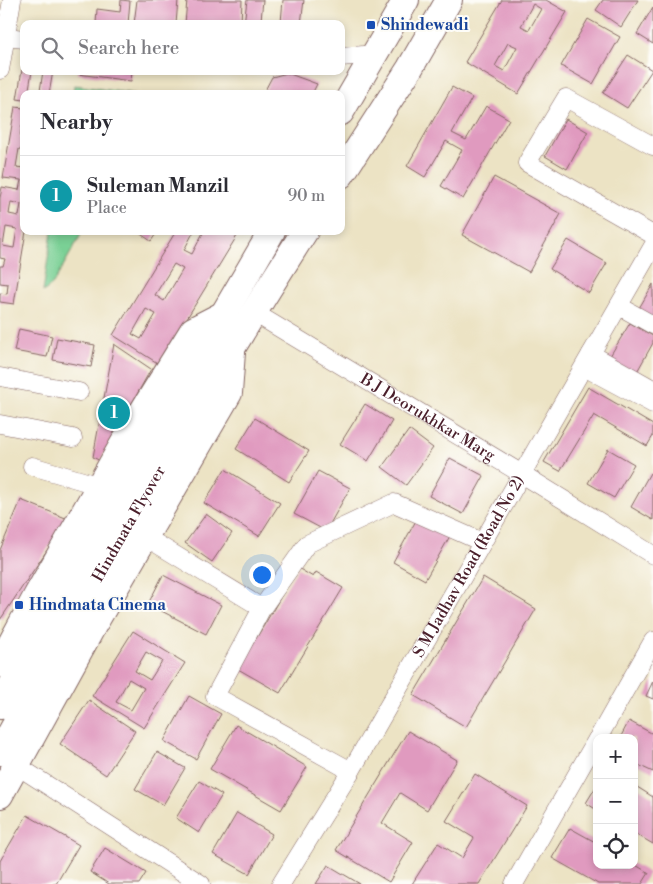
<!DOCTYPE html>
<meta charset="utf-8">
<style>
body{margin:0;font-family:"Libre Bodoni",serif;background:#f2f2f3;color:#2b2b33}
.controls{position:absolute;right:15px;bottom:15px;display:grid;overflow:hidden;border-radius:10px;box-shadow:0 2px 8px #0003}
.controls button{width:45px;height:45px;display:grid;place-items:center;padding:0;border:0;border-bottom:1px solid #e1e1e2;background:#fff;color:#2b2b33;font:25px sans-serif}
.you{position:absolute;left:261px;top:574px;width:18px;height:18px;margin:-12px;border:4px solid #fff;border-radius:50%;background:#1a73e8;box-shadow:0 0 0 8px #1a73e833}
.badge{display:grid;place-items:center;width:32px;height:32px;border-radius:50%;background:#0b8043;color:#fff;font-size:16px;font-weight:700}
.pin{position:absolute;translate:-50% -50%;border:2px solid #fff;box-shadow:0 1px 5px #0006}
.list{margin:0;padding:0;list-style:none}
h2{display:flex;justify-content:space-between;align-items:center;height:65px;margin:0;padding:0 20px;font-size:21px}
h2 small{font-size:16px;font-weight:400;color:#7c7c81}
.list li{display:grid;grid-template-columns:32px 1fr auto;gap:15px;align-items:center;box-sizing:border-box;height:80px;padding:0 20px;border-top:1px solid #e1e1e2}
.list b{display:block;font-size:19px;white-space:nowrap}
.list p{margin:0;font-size:16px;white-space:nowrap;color:#7c7c81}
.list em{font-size:16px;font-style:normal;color:#7c7c81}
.icon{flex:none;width:28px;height:28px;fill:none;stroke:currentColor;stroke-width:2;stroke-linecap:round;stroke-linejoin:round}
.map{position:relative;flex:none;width:653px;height:884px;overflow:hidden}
.search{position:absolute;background:#fff;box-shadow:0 2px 8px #0003;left:20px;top:20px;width:325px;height:55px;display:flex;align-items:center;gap:12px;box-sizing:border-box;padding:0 18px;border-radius:10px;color:#7c7c81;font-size:19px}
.panel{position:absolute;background:#fff;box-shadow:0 2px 8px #0003;left:20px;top:90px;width:325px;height:145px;border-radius:10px}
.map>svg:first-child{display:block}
.green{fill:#7ad095;stroke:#627860}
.building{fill:#e09abf;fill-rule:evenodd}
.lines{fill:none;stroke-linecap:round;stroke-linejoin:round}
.minor-casing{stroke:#836461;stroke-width:19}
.highway-casing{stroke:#836461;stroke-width:28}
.minor{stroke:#fff;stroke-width:18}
.highway{stroke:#fff;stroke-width:26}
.transit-dot{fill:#1a4fb4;stroke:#fdfcf7;stroke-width:2}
.labels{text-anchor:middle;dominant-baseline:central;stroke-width:4;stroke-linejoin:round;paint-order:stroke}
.transit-label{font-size:16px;font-weight:bold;fill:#164399;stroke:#fdfcf7;text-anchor:start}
.street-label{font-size:16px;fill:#4a1f2b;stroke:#fdfcf7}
</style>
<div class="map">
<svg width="653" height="884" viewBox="0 0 653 884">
<rect width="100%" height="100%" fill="#fdfcf7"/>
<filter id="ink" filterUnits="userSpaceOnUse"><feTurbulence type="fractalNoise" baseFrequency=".02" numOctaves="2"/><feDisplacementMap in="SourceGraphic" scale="10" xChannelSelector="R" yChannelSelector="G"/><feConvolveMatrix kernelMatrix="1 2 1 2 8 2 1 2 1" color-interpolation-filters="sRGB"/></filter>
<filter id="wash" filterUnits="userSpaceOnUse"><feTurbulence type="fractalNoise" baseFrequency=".0096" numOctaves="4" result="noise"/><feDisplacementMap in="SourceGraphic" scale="20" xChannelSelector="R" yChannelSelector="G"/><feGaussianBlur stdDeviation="1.12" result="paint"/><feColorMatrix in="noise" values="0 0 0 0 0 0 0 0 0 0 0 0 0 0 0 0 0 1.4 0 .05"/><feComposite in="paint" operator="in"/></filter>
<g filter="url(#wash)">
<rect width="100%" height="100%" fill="#ece3c4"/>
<path class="green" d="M74,85L135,94H73Z
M52,231H83L53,284L43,292Z"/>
<g id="blocks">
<path class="building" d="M121,0L130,1L128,24H96L97,9L120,12Z
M137,0H178L176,24H134Z
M187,0H242L241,24H185Z
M247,0H263L261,20L281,22L283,0H304L301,24H244Z
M502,0H546L567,12L518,94L465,62ZM533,4L541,9L529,30L521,26ZM508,43L517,47L504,71L495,66Z
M603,0H638L621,27L596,10Z
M653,7V44L637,34Z
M588,19L620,37L593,84L561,66Z
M628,55L652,70L627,108L603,93Z
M23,64L24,71H32L29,89L40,91L43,71H53L49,94H24V100L17,99Z
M78,71H132L131,81L78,74Z
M287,73L317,84L312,94H263L272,77Z
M452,87L472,98L452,133L466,140L486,106L509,119L463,199L441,186L462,150L446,141L425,177L407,166Z
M15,107L24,108V125H22L20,137H24V149H19L16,167L24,168V231H26L14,304L0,302V293L7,294L8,284L0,283V266H3L5,259L0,258V198L2,187L19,190L21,180L3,178ZM11,202L21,204L19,216L9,214ZM6,227L17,229L14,248L3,246Z
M566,119L588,132L567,169L545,156Z
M494,177L561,214L529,272L462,235Z
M136,231H158L151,241Z
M176,231H194L184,250L192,254L204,231H240L159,364L113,335ZM174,264L183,269L164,301L155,295ZM146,309L156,314L141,339L132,334Z
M568,240L607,263L589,293L550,269Z
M653,284V319L638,310Z
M630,323L653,336V343L634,377L607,361Z
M19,329L52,336L47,357L14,351Z
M57,338L95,345L91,367L53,360Z
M114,344L151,369L100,461L93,457Z
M588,387L653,425V436L647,446L594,415L560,471L544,462Z
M365,404L392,421L368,461L340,444Z
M255,418L309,451L289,482L236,449Z
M409,430L433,448L406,485L382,467Z
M608,449L634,464L614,498L588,483Z
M450,458L484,476L463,514L429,496Z
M225,469L280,503L259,536L204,503Z
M318,471L350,488L326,531L294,514Z
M650,473L653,474V520L631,507Z
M21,500L68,519L0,620V550Z
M206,514L232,533L212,562L185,543Z
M418,517L450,536L425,580L393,562Z
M298,568L313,577L316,572L343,588L280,693L238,669Z
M163,575L221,605L206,634L148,604Z
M483,577L536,609L466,727L413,695Z
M133,631L185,663L144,728L92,696ZM146,652L162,661L150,680L135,671ZM129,679L144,688L131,710L116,702Z
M653,681V699L646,696Z
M189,696L221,714L196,759L164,741Z
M89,700L135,731L106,775L60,744Z
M629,721L653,734V772L634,763V738H620Z
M236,725L307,767L281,810L210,769Z
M408,731L457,760L427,810L400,793L382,823L413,842L389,882L336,850Z
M157,752L185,768L163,805L135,789Z
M475,774L527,806L479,884H412L438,843L462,858L474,838L446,821Z
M199,781L222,795L199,833L176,818Z
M597,785V810L586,803Z
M634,785L653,797V844L634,833Z
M237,813L272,834L249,874L213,854Z
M27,815L79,845L56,884H0V861Z
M570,828L597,843V865L634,864L649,873L642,884H598L552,858Z
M105,848L146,873L139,884H109L90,872Z
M328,865L360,884H316Z"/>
</g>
</g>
<g filter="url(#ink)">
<use href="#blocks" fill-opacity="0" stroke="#836461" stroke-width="1"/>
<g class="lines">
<g class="minor-casing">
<g id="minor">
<path d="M6,37L24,39"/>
<path d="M341,57L375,54"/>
<path d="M0,70L12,0"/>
<path d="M653,146L566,98L527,163L653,235"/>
<path d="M619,306L653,325"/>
<path id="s1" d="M253,312L522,474L653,555"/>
<path d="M591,354L653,389"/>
<path d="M584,367L653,404"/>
<path d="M0,377L79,392"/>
<path d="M0,424L73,438"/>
<path d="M32,466L100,486"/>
<path d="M144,536L262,608"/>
<path d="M598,738L653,641"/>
<path d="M16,765L201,884"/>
<path d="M351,771L215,696L262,608L307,544L394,503L482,542"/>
<path id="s2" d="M281,884L351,771L653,246"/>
<path d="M514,884L597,739"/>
</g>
</g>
<g class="highway-casing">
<g id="highway">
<path d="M341,112L406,0"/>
<path d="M341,175L410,68L449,0"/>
<path d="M0,664L37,595L134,425L193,330L224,314"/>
<path d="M0,706L153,435L272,231"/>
<path id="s3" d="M0,752C98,577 196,401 305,231"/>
<path d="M0,795L93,626L229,393L232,352"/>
</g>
</g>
<use href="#minor" class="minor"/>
<use href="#highway" class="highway"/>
</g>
</g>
<g class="transit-dot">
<rect x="366" y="20" width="10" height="10" rx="2.5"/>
<rect x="14" y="600" width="10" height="10" rx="2.5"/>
</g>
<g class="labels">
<g class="transit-label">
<text x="381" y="25">Shindewadi</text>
<text x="29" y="605">Hindmata Cinema</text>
</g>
<g class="street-label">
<text stroke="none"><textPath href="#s1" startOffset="204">B J Deorukhkar Marg</textPath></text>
<text stroke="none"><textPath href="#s3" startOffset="262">Hindmata Flyover</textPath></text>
<text stroke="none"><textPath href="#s2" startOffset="369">S M Jadhav Road (Road No 2)</textPath></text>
</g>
</g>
</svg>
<div class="controls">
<button>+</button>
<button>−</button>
<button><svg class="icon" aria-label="locate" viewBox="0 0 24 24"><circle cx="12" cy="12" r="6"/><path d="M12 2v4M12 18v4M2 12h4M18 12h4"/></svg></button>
</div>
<div class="you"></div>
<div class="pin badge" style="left:114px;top:413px;background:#0f9aa8">1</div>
<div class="search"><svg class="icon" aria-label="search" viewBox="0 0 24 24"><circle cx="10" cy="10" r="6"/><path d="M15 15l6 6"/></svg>Search here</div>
<section class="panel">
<h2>Nearby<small></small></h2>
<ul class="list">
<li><span class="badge" style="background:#0f9aa8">1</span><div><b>Suleman Manzil</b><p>Place</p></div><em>90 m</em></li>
</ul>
</section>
</div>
